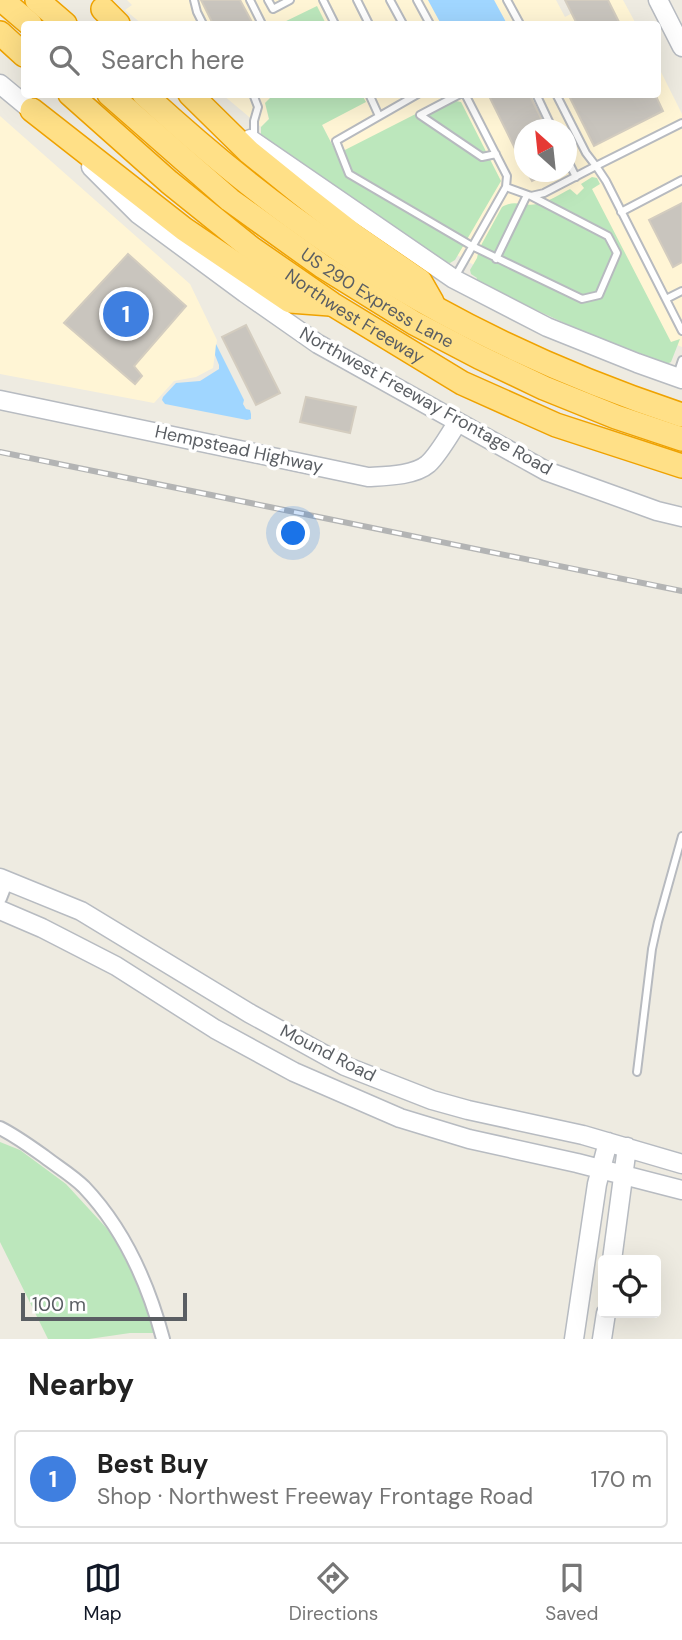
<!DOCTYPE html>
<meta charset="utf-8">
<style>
body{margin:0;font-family:"DM Sans",sans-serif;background:#f2f2f2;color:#222}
.controls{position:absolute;right:21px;bottom:21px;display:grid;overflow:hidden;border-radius:7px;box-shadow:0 7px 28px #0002}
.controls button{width:63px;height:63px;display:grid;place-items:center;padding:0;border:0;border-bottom:2px solid #e0e0e0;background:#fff;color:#222;font:35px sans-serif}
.compass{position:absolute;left:514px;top:119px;width:63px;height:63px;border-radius:50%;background:#fff;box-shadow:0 7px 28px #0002;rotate:333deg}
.scale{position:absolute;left:21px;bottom:18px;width:166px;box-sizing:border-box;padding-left:7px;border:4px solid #5a5e63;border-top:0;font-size:19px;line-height:24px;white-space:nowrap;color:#5a5e63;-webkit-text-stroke:5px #fff;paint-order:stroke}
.you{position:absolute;left:294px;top:534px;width:24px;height:24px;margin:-18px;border:5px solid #fff;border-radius:50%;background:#1a73e8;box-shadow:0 0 0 10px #1a73e833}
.badge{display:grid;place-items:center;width:46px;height:46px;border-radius:50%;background:#111827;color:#fff;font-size:23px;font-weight:700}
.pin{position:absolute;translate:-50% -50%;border:4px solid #fff;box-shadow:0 2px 7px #0006}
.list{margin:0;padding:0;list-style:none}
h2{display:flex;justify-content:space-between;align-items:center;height:91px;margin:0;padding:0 28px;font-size:30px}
h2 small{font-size:23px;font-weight:400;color:#767676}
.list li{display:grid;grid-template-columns:46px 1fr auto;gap:21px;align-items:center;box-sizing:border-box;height:98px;margin:0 14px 14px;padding:0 14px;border:2px solid #e0e0e0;border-radius:7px}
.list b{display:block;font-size:26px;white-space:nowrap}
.list p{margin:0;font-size:23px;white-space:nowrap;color:#767676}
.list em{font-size:23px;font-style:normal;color:#767676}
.icon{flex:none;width:38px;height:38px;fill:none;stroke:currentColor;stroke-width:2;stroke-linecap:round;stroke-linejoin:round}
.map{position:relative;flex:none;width:682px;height:1339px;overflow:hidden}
.search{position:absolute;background:#fff;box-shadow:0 7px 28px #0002;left:21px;right:21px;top:21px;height:77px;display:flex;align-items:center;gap:18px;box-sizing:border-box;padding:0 24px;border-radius:7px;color:#767676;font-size:26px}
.sheet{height:203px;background:#fff}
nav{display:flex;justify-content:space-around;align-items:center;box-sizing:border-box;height:98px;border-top:2px solid #e0e0e0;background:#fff;font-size:19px;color:#767676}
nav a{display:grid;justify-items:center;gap:4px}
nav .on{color:#111827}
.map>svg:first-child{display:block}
.commercial{fill:#fff5d5;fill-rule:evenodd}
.green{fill:#bce7bc}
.water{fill:#a0d6ff}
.building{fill:#c9c5be;stroke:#d3ccbf;stroke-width:2}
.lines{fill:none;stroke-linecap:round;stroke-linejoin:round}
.lane-casing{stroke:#b7babf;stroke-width:10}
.street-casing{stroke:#b7babf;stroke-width:16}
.secondary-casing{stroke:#b7bbc1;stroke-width:21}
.highway-casing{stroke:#efa200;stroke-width:26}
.lane{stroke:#fff;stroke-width:6}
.street{stroke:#fff;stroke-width:12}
.secondary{stroke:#fff;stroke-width:18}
.highway{stroke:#ffe087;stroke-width:23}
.rail-casing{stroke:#b3b4b4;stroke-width:6}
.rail{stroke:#fff;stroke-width:3.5;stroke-dasharray:10;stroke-linecap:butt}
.labels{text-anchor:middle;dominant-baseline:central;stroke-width:7;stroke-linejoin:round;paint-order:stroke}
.street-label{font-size:18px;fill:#5a5e63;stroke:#fff}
</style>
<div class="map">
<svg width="682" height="1339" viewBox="0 0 682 1339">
<rect width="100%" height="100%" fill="#eeebe1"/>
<path class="commercial" d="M127,0H428L441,24H142L125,10L132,5Z
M494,0H556L565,17L597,0H623L636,24H507Z
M658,66L682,114V347L484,271L396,219L355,191L307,95L658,94ZM524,130H566V172H524Z
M223,95H273L266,103L269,119L261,127Z
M0,116L190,284L217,340L213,368L196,377L174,381L154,403L0,374Z"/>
<path class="green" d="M317,6L326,24H280Z
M273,95H362L366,102L322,125L337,154L453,95L456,101L461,102L501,181L455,260L450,263L441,261L322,183L261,134V127L269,119L265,103Z
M592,177L597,178L600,184L592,189L671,342L680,339L671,362L667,364C601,340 538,313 476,280L477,278L471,274L470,270L477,258L479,249L502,207C514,199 524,207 537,204C548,202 560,194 570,189L577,195L584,188L581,184Z
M0,1142L20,1150L66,1184L112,1234L143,1294L157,1333H130L89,1339H48L0,1242Z"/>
<path class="water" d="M428,0H494L507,24H441Z
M216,344L244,400L243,404L246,409L250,410L251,414V419L247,420L165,404L162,400L163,397L176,383L200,381L219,369V365L215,355Z"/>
<path class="building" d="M201,0H240L253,24H213Z
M565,0H608L620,24H577Z
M488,94H529L540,116L546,130H524V167Z
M568,94H655L663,111L594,146Z
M527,172H551L532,181Z
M682,203V262L673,267L649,220Z
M128,254L186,306L134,366L142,376L135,384L64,323Z
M246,325L280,393L256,405L222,337Z
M306,397L356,407L350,433L300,422Z"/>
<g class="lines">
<g class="lane-casing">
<path id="lane" d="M194,0L197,12L203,24
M250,0L262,24
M268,0L273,9L290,0
M323,0L335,24
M357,0L369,24
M390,0L403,24
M417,0L430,24
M507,0L520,24
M253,94L258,107L254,121V138
M369,94L379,116
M418,94L336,141L349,174L472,246L582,299L599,295L617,253L608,236L531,196
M460,94L420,115L482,157L496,154
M465,94L507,176L506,187
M536,94L553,130
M682,123L596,166L606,181L682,331
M566,157L576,177
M621,212L682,180
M496,259L527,195
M455,277L506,187L531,196L544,193L596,166L586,153L556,94
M666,299L682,291
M677,375L682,360
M637,1072L652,949L658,922L682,836"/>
</g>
<g class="street-casing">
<path id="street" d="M0,898L7,880
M0,1128C16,1136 31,1147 45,1157C58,1167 73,1176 84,1187C124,1229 148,1283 163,1339"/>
</g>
<g class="secondary-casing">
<path id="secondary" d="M658,0L682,47
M0,84L41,118
M250,139L454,279L547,327L637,363L682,379
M91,167L138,214L245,293L318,344L546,471L657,511L682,517
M0,400L368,477C385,476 414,476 428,464C438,455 450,434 457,423
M0,878L81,911L249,1013L345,1066L432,1100L468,1110L583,1135L682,1164
M0,910L42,928L116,966L215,1029L294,1072L400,1118L469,1139L577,1163L682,1190
M612,1260L627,1147
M574,1339L597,1184L608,1142
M602,1339L606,1313"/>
</g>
<g class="highway-casing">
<g id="highway">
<path d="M2,0L30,24"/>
<path d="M37,0L65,24"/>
<path d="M103,9L118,24"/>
<path d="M0,33L24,55"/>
<path id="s1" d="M70,94L169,182L251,248L332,304L462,383L556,425L682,466"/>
<path id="s2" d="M109,94L230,200L322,266L414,323L479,357L544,388L616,417L682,439"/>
<path d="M144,94C191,137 239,178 291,216C409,303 543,369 682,415"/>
<path d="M190,94L249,152L301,194L355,236L420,281L432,302"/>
<path d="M32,110L184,229L290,301L330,304"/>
</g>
</g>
<use href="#lane" class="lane"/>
<use href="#street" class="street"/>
<use href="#secondary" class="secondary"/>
<use href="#highway" class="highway"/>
<g class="rail-casing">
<path id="rail" d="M0,452L682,591"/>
</g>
<use href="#rail" class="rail"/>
</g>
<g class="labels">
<g class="street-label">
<text stroke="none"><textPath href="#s2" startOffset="338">US 290 Express Lane</textPath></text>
<text stroke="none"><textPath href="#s1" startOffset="362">Northwest Freeway</textPath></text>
<text transform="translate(426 401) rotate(29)">Northwest Freeway Frontage Road</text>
<text transform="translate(239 449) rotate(12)">Hempstead Highway</text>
<text transform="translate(328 1053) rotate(27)">Mound Road</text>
</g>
</g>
</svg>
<div class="controls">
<button><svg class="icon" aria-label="locate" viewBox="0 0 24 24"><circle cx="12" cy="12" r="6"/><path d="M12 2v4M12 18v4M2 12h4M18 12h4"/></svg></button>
</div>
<svg class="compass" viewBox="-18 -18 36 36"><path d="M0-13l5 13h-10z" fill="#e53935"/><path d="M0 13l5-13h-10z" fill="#767676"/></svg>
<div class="scale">100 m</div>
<div class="you"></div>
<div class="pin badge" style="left:126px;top:314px;background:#3f7fe0">1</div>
<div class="search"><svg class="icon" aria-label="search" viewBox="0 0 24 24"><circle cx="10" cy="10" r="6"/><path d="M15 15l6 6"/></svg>Search here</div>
</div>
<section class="sheet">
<h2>Nearby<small></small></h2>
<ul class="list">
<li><span class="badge" style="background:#3f7fe0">1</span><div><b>Best Buy</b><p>Shop · Northwest Freeway Frontage Road</p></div><em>170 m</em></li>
</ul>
</section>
<nav>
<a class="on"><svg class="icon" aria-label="map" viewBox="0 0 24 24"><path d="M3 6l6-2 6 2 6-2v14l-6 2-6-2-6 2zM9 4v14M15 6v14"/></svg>Map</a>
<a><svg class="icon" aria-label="directions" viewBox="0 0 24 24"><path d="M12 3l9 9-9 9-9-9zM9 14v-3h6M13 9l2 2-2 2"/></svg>Directions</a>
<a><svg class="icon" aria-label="saved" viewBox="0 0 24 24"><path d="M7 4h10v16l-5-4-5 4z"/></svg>Saved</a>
</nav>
